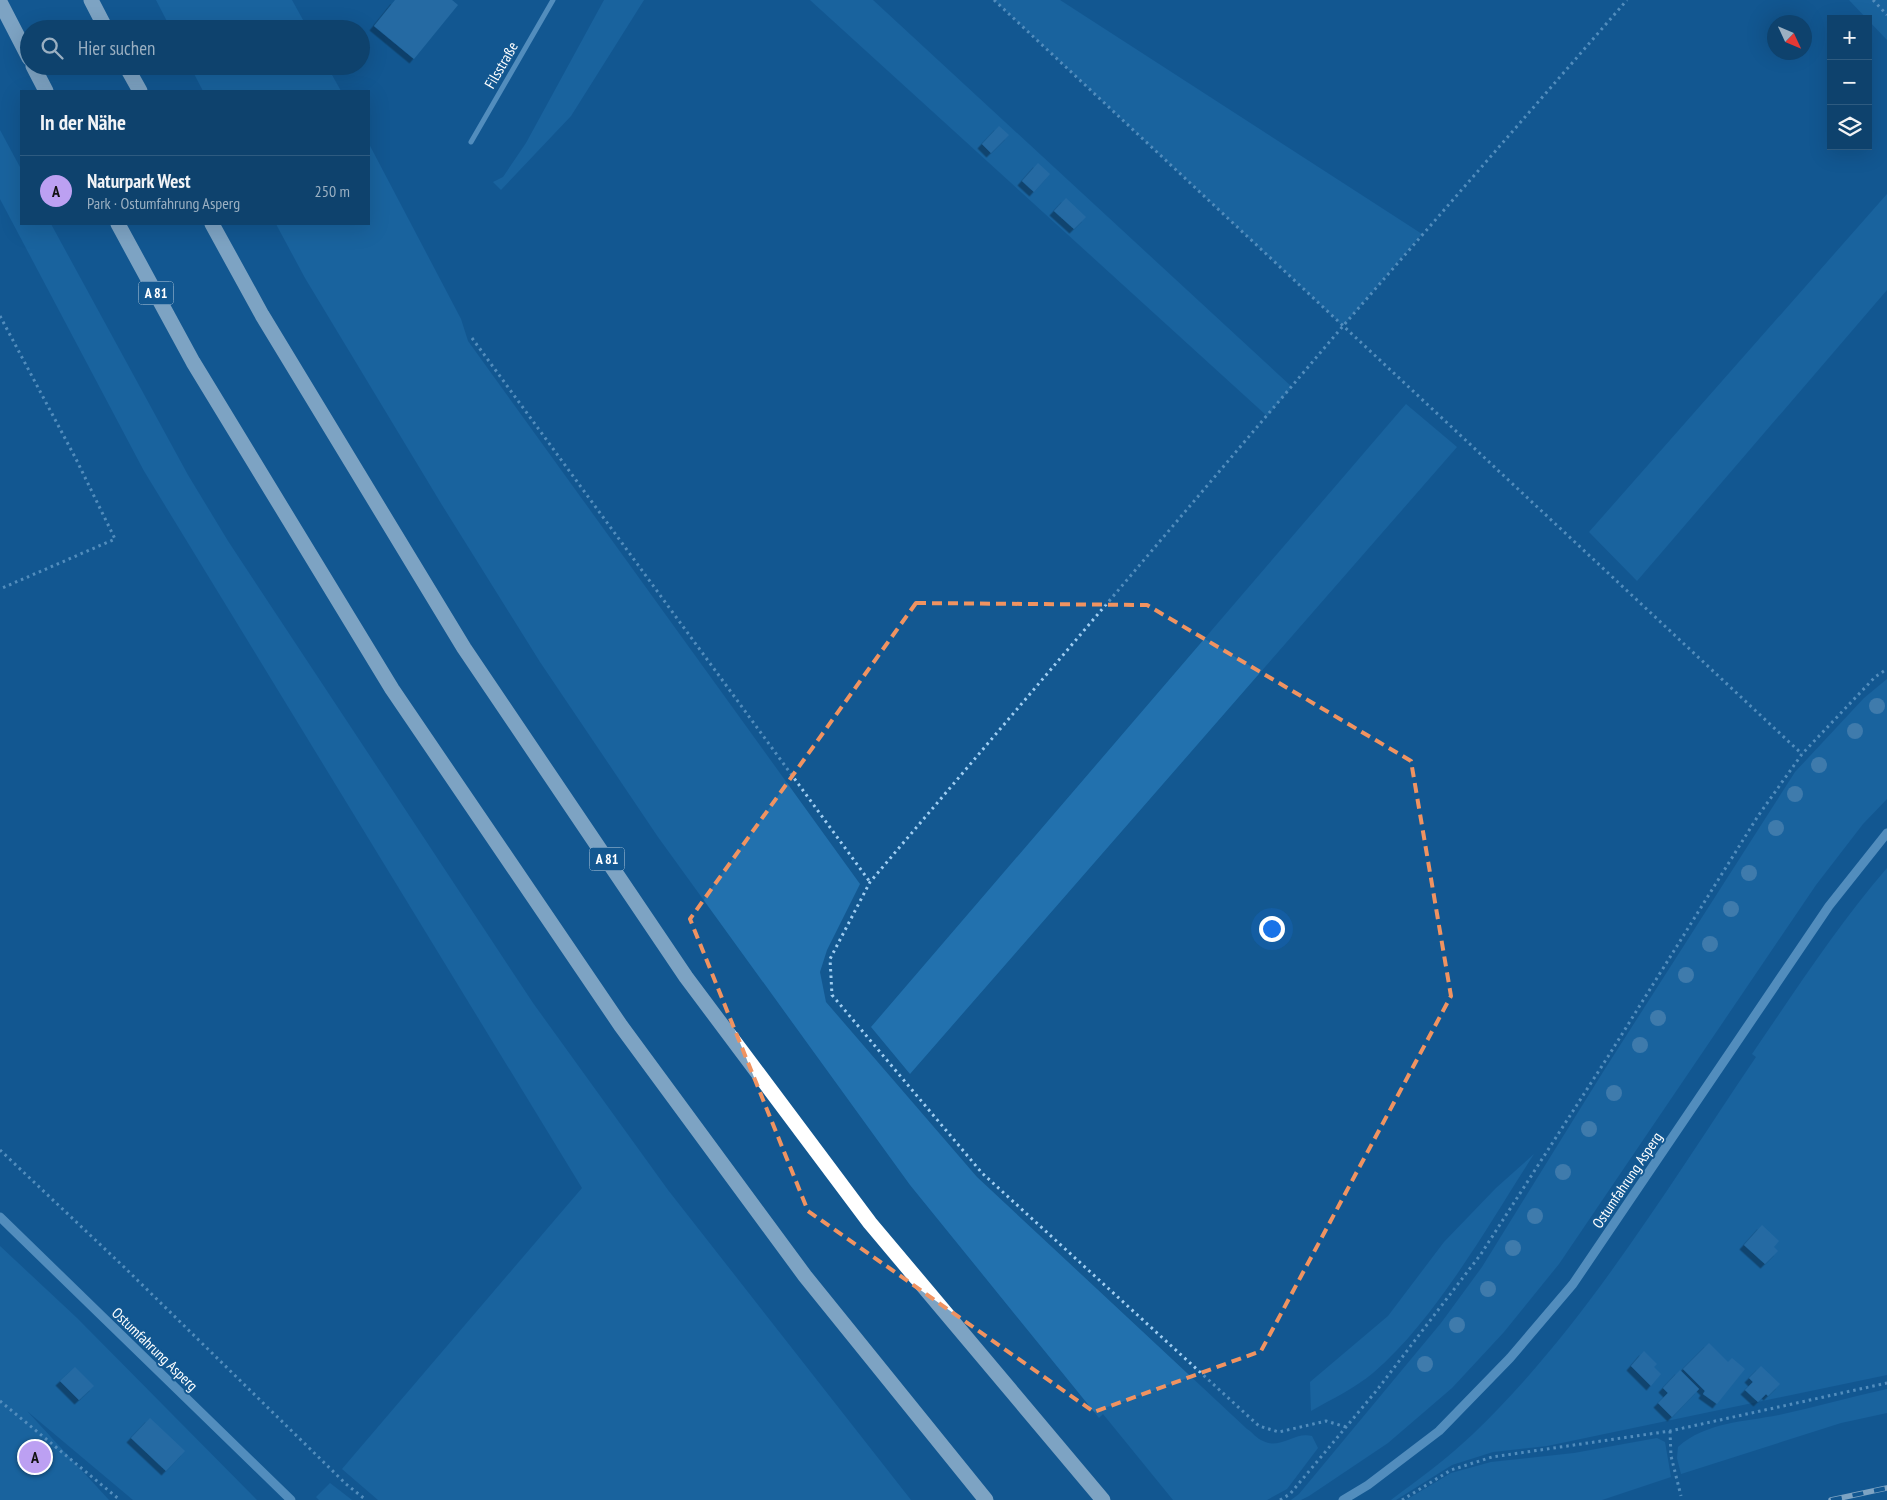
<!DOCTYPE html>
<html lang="de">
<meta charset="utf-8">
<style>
body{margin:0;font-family:"PT Sans Narrow",sans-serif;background:#1c4d75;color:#f1f3f6}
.controls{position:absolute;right:15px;top:15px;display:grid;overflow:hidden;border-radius:0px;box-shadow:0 5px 20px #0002}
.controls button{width:45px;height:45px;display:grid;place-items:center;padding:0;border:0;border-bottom:1px solid #2e5b80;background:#0e426d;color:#f1f3f6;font:25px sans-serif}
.compass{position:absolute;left:1767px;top:15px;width:45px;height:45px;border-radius:50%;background:#0e426d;box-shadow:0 5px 20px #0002;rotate:134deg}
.you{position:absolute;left:1271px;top:928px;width:18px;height:18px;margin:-12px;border:4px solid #fff;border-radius:50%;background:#1a73e8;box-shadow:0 0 0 8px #1a73e833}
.badge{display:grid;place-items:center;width:32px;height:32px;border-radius:50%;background:#bca0f2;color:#111;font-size:16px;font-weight:700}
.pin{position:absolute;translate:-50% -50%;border:2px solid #fff;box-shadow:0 1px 5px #0006}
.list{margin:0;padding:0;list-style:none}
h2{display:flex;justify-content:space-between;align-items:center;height:65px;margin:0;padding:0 20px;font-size:21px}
h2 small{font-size:16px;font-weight:400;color:#9bb0c2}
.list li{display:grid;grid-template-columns:32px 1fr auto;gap:15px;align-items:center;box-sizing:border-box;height:70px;padding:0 20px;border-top:1px solid #2e5b80}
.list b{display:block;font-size:19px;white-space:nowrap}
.list p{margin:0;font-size:16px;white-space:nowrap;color:#9bb0c2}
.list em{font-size:16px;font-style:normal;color:#9bb0c2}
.icon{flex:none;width:28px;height:28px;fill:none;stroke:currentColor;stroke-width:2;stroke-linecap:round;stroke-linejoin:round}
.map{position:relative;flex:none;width:1887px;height:1500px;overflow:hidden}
.search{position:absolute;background:#0e426d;box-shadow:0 5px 20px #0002;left:20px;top:20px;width:350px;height:55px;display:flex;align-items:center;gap:12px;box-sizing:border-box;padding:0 18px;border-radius:28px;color:#9bb0c2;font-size:19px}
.panel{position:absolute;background:#0e426d;box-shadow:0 5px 20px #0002;left:20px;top:90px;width:350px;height:135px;border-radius:0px}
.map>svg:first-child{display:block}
.green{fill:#2271ae}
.building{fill:#3c82b9;filter:url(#shadow)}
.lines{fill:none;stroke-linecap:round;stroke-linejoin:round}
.path{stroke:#a0cef2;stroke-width:3;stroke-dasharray:2.5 4;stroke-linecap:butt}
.minor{stroke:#a0cef2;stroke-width:5}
.tertiary{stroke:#a0cef2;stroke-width:9}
.motorway{stroke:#fff;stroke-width:15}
.rail-casing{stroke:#fff;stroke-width:5.5}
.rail{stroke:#135891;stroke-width:4;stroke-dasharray:11;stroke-linecap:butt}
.tree{fill:#76a6cc}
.marked{fill:none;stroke:#f09361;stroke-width:4;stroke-dasharray:10 6;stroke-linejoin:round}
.labels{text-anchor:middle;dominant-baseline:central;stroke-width:4;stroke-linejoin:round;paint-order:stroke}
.shield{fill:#135891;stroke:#b8cdde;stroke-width:1}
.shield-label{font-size:14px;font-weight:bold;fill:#fff}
.street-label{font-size:15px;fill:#fff;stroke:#135891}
</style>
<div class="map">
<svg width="1887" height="1500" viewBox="0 0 1887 1500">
<defs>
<filter id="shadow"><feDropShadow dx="-4.5" dy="4.5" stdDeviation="0" flood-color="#0009"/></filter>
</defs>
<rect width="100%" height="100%" fill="#135891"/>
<path class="green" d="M156,0H292L308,29H171Z
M604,0H644L571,116L501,190L493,182L503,177L526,143Z
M810,0H873L1292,387L1267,416Z
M994,0H1060L1422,234L1343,326Z
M1849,0H1887V40Z
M190,66H327L341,91H203Z
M0,130L21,169V224H51L188,475L228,541L533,1003L668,1190L911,1500H378L342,1469L582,1188L144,471L0,199Z
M369,144L461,319L468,341L860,884L827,950L820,972L826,1002L977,1177L1247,1429C1252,1432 1257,1439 1263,1441C1280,1450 1295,1431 1312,1436L1318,1448L1287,1489L1267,1500H1173L1103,1414L1099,1418L910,1185L658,837L540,662L442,505L305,278L276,224H369Z
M1887,194V290L1637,581L1589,532Z
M1406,404L1457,447L910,1074L871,1027Z
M1887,679V799L1863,824L1816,885L1559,1264L1504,1332L1452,1388L1388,1443L1309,1496L1301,1500H1291L1299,1494L1441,1323L1482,1267L1603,1072L1795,772L1864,698Z
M1887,868V1375L1547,1446L1493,1452L1452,1465L1396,1500H1391C1419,1479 1448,1458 1473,1434C1584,1328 1670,1184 1756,1057L1752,1054C1795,991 1837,926 1887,868Z
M1534,1154C1489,1224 1436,1319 1373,1373C1355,1388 1332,1399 1311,1411L1310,1382L1388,1316L1444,1242L1496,1188Z
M0,1246L77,1318L257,1500H133L27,1411L109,1500H0Z
M1887,1389V1413L1841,1423L1681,1474L1677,1458L1678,1447C1706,1422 1744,1422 1779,1415C1815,1407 1851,1397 1887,1389Z
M1657,1438L1665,1442L1671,1477L1602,1500H1406L1451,1473L1491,1462L1574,1453Z
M330,1483L352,1500H319L316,1497Z"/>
<path class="building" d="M395,0H452L458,5L414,59L374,26Z
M999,126L1009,135L991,153L982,144Z
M1038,163L1050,174L1034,192L1022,181Z
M1066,198L1086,217L1074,229L1054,211Z
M1762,1225L1779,1241L1774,1247L1778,1251L1765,1264L1744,1245Z
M1709,1343L1728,1362L1732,1358L1745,1369L1717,1404L1703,1394L1705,1391L1683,1369Z
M1644,1351L1657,1364L1654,1367L1661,1374L1651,1386L1631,1366Z
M1761,1366L1780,1384L1768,1396L1766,1394L1758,1402L1745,1390L1753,1382L1749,1378Z
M75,1367L94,1386L79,1400L60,1381Z
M1680,1370L1699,1389L1672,1417L1658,1403L1668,1393L1663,1388Z
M150,1418L185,1451L166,1471L131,1438Z"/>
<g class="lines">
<path class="path" d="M994,0L1802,754
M1873,0L1887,15
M0,316L76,459L115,539L0,589
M472,338L870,882
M0,1150L124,1267L346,1484L366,1500
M0,1401L120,1500
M1346,1427L1326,1421L1279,1432L1259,1426L982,1173L832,995L830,959L870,882L1343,326L1627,0
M1670,1431L1671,1456L1681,1496
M1280,1500L1290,1494L1377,1390L1481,1254L1609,1055L1758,816L1802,754L1875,677L1887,669
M1402,1500L1451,1470L1492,1457L1670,1431L1887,1383"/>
<path class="minor" d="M471,142L553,0"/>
<path class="tertiary" d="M0,1217L291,1500
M1343,1500L1368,1485L1439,1431L1510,1358L1573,1284L1829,906L1887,833"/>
<path class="motorway" d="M91,0L106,29
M0,2L29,58
M33,66L46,91
M126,66L140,91
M118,224L193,362L392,689L621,1026L805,1276L986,1500
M212,224L262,315L464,648L686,977L870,1223L1103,1500"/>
<g class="rail-casing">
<path id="rail" d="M1831,1500L1887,1488"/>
</g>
<use href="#rail" class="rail"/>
</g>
<g class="tree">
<circle cx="1877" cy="706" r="8"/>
<circle cx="1855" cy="731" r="8"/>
<circle cx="1819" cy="765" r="8"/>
<circle cx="1795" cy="794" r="8"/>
<circle cx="1776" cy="828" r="8"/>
<circle cx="1749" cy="873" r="8"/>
<circle cx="1731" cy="909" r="8"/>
<circle cx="1710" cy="944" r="8"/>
<circle cx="1686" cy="975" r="8"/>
<circle cx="1658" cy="1018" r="8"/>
<circle cx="1640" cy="1045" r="8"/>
<circle cx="1614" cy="1093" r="8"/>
<circle cx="1589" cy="1129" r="8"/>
<circle cx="1563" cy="1172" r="8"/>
<circle cx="1535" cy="1216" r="8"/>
<circle cx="1513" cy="1248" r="8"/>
<circle cx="1488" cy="1289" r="8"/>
<circle cx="1457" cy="1325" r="8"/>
<circle cx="1425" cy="1364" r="8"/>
</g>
<path d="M0 0H1887V1500H0ZM916,603L1147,605L1411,761L1451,996L1261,1351L1094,1412L808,1211L690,919Z" fill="#135891" fill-opacity=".55" fill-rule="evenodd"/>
<path class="marked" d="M916,603L1147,605L1411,761L1451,996L1261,1351L1094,1412L808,1211L690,919Z"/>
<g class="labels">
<g class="shield">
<rect x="138.5" y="281.5" width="35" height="23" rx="4"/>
<rect x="589.5" y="847.5" width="35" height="23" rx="4"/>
</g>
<g class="shield-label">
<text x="156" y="293">A 81</text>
<text x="607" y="859">A 81</text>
</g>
<g class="street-label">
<text transform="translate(501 65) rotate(-60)">Filsstraße</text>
<text transform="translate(1627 1180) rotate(-56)">Ostumfahrung Asperg</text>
<text transform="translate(155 1349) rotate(44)">Ostumfahrung Asperg</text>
</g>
</g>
</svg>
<div class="controls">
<button>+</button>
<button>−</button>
<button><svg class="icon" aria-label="layers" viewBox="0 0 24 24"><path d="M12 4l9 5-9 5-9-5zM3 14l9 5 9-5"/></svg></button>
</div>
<svg class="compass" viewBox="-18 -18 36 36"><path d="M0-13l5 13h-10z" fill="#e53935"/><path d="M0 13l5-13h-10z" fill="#9bb0c2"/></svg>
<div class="you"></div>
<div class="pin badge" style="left:35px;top:1457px">A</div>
<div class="search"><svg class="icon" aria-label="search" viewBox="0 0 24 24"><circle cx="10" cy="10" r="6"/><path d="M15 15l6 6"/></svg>Hier suchen</div>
<section class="panel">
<h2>In der Nähe<small></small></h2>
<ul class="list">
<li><span class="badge">A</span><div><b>Naturpark West</b><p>Park · Ostumfahrung Asperg</p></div><em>250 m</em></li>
</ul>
</section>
</div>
